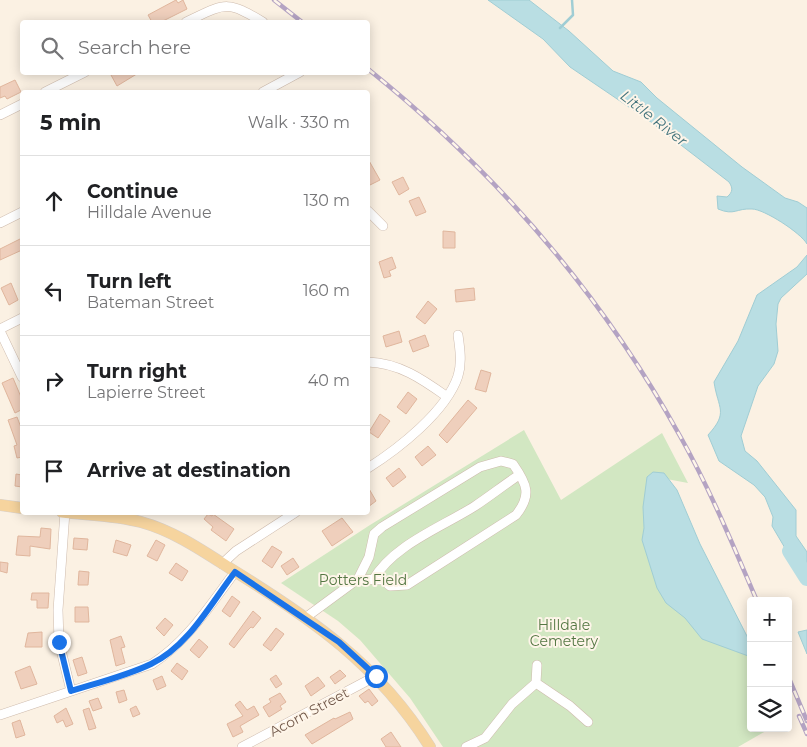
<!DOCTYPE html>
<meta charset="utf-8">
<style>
body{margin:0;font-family:Montserrat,sans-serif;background:#f2f2f2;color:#202124}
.controls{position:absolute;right:15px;bottom:15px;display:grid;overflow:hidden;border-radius:5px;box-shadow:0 2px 12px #0003}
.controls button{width:45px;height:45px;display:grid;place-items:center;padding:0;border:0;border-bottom:1px solid #e0e0e0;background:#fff;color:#202124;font:25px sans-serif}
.stop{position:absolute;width:15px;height:15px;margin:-11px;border:4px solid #1a73e8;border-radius:50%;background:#fff}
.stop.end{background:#1a73e8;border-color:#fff;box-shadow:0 1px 5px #0008}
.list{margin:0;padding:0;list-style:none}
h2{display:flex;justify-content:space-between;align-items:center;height:65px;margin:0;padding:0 20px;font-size:21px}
h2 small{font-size:16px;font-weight:400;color:#757577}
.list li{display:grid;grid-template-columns:32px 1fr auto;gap:15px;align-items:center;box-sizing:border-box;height:90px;padding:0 20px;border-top:1px solid #e0e0e0}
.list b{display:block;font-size:19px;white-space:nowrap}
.list p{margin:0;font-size:16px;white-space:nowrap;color:#757577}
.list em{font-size:16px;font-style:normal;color:#757577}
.icon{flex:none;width:28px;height:28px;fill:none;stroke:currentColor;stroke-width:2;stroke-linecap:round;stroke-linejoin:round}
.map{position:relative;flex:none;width:807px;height:747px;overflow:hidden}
.search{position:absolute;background:#fff;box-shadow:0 2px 12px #0003;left:20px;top:20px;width:350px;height:55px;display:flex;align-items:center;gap:12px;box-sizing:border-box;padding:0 18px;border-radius:5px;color:#757577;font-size:19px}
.panel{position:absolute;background:#fff;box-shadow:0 2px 12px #0003;left:20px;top:90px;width:350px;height:425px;border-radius:5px}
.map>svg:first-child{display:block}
.green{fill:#d2e7c2}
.water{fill:#b9dee3;stroke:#a0cdd4}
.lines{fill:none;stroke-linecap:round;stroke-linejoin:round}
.stream{stroke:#a0cdd4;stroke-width:2.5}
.river{stroke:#b9dee3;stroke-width:16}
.building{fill:#efcfbc;stroke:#e0b69d}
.minor-casing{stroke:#cebbad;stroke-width:10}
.major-casing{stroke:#d7d0cc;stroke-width:12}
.minor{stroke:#fff;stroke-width:9}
.major{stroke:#f6d49e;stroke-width:11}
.rail-casing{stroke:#b4a3c3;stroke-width:4.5}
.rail{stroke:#fef5e9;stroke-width:2.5;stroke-dasharray:8;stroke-linecap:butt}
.route{stroke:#1a73e8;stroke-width:6}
.labels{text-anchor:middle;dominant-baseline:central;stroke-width:4;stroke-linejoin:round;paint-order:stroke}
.park-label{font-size:14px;fill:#547743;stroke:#fef5e9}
.street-label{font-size:14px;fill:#71584a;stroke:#fef5e9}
.water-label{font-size:15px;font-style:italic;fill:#43747d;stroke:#fef5e9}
</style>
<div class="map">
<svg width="807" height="747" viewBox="0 0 807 747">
<rect width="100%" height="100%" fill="#fbf1e3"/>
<path class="green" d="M524,430L561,500L662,433L688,483L656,477L741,644L751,642V728H771L738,747H443L410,698L360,640L338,621L281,583L370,525Z"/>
<path class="water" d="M488,0H529L569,31L613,71L641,82L657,98L742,167L785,198L798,202L807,208V244C801,233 764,209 752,209C736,208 735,216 718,209L717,196L727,197C733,192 733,188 729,182L651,122L570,67L543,39Z
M807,255V274L781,298L778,304L776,324L778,351L774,364L758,386L741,436L745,451L757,461L796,510V536L807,552V574L792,560L772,526L773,517L765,497L754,485L719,461L708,435C729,412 718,409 714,382L738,341L757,295L797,267Z
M653,472L664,473L677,490L700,544L750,642L751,657L702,639L685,618L666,603L657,588L642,540L644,528L643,507L647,477Z
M807,630V654L798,632Z"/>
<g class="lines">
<path class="stream" d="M560,28L573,15L572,0"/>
<path class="river" d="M790,551L807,578"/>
</g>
<path class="building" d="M176,0L178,3L183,0L187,9L161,22H152L148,15Z
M115,72H140L117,86L111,75Z
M15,80L21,92L7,99L5,96L0,98V87Z
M368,159L380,180L370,185L368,181Z
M403,177L409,189L399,195L392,182Z
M419,197L426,212L416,216L409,201Z
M443,231L455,232V248H443Z
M22,238V250L0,260V249Z
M392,257L396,268L389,271L391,276L384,278L379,262Z
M11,283L18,300L9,305L1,288Z
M474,288L475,300L456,302L455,290Z
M428,301L437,309L425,324L416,317Z
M399,331L402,342L386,347L383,336Z
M425,335L429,346L413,352L409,341Z
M481,370L491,373L486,392L475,389Z
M13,378L21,397L22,396L21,410L15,413L2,383Z
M408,392L417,399L406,414L397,407Z
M468,400L477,408L447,443L439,435Z
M380,414L390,421L378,438L369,432Z
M17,417L22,430V457L17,458L14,446L17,445L8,420Z
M428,446L436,455L422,466L415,457Z
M399,468L406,477L393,487L386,478Z
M16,474L22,475V487L15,486Z
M368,487L376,501L368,507Z
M208,514L212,516L213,514L234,529L226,541L211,530L213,527L204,519Z
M342,518L353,532L332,546L322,531Z
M41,528L51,529L50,549L30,546V556L16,555L18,536L40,537Z
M74,538L88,539L87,550L73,549Z
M116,540L131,545L127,556L113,552Z
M156,540L165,545L157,561L147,556Z
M272,546L282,552L272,568L262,561Z
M293,558L299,567L287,575L281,566Z
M0,562L8,563L7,573L0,571Z
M176,563L188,571L182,581L169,573Z
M79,571L89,572L88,585H78Z
M32,593H49L48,608H37V600H31Z
M232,596L240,602L230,617L222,611Z
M75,607H88L89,622H75Z
M253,611L261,618L253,628L251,627L247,631L234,648L229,644Z
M165,618L173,625L164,636L156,628Z
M276,628L284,634L271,651L263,645Z
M42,632V647H25L28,633Z
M121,636L125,647L121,648L125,663L116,666L110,640Z
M199,639L208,647L199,658L190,650Z
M82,657L87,673L78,676L73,660Z
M177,663L188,671L182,680L171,671Z
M30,666L37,684L21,689L15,672Z
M340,670L346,676L335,684L330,677Z
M276,675L282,684L276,688L270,679Z
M162,676L166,686L157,690L153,680Z
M318,677L325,686L311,696L305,686Z
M369,689L378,701L372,706L368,701L365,703L359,696Z
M124,690L127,700L119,703L116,692Z
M280,693L286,702L280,706L282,709L269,717L263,707L271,702L269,699Z
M98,698L102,708L93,711L89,701Z
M240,701L247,710L254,706L259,715L240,726L243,732L233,737L227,724L243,716L235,705Z
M136,706L140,714L133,717L130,709Z
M66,708L73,724L66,727L63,720L57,723L54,716Z
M89,708L96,728L89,730L83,710Z
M350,712L353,719L312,744L305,735L334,718L335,719Z
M20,720L25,735L16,738L12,723Z
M391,732L401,747H386L381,739Z"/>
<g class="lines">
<g class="minor-casing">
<path id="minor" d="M186,22C226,3 226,0 263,22
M45,92L85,72
M263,92L300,72
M0,115L22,104
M368,211L383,226
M0,223L22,212
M0,329L22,318
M0,331L22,377
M368,362C399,363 422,379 446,396
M368,468C398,449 446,412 458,376C462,363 460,349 458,335
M65,512L58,610L59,642L71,691
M222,564L236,551L296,512
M373,580C393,545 442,527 475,506C490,496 504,485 519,475
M305,618L358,579L369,557L374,534L382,527L480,467L501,461L513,464C527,484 532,495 516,515L407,585L390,586L383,580L358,579
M537,665L536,683L570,706L588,722
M0,715L152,664C188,641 210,605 235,572
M242,747L376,676
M466,747L485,738L512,704L536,683"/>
</g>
<g class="major-casing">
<path id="major" d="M0,505L22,508
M62,512C88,515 115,515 141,522C174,531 203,551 231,569C312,619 379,665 430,747"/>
</g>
<use href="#minor" class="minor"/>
<use href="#major" class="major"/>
<g class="rail-casing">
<path id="rail" d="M274,0L302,22
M368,69C495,171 601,293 680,436C710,489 733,545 757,601
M788,676L807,721
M799,716L807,734"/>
</g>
<use href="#rail" class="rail"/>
</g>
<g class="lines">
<path class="route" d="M59,642L71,691C97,683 126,676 151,664C188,647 211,603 235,572L339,642L376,676"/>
</g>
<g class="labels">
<g class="park-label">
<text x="363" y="580">Potters Field</text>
<text x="564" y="625">Hilldale<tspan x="564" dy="16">Cemetery</tspan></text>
</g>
<g class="street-label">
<text transform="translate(309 712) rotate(-28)">Acorn Street</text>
</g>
<g class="water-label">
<text transform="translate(654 118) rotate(38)">Little River</text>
</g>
</g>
</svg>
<div class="controls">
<button>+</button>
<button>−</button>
<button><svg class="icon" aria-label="layers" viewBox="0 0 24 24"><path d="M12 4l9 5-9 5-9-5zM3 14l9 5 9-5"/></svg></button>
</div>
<div class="stop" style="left:376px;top:676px"></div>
<div class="stop end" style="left:59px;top:642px"></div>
<div class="search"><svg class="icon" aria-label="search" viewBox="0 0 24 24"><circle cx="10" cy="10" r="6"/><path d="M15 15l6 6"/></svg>Search here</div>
<section class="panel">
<h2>5 min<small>Walk · 330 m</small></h2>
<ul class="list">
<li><svg class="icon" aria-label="ahead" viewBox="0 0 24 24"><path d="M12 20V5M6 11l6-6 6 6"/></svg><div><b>Continue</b><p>Hilldale Avenue</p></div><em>130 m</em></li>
<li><svg class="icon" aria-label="left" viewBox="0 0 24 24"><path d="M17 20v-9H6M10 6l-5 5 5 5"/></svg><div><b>Turn left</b><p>Bateman Street</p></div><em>160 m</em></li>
<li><svg class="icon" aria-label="right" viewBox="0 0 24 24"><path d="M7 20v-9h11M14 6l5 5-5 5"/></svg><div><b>Turn right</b><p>Lapierre Street</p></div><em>40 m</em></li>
<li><svg class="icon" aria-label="arrive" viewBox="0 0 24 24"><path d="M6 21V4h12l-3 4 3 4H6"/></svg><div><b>Arrive at destination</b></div></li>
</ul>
</section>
</div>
